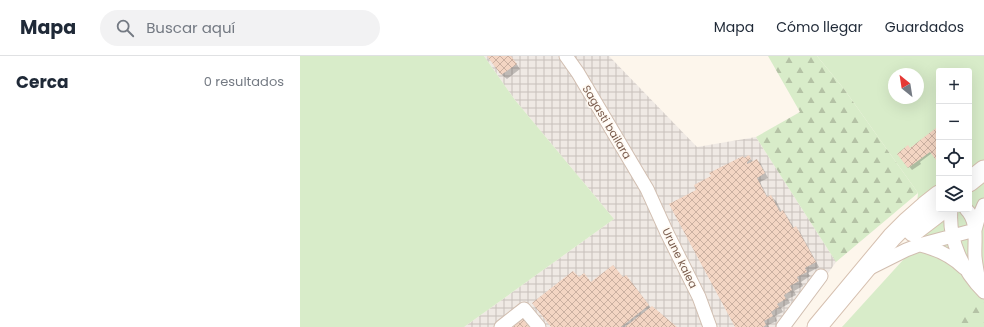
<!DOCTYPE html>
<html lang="es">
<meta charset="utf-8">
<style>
body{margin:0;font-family:Poppins,sans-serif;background:#f2f2f3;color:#1f2937}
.controls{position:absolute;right:12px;top:12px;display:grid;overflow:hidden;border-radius:4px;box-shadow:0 4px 16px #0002}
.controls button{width:36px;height:36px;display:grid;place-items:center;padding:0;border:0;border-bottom:1px solid #e0e1e3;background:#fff;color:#1f2937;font:20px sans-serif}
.compass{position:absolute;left:588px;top:12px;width:36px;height:36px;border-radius:50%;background:#fff;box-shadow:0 4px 16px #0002;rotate:330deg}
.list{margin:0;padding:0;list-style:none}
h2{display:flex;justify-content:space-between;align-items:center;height:52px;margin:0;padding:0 16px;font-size:17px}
h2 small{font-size:13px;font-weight:400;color:#747a83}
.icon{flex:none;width:22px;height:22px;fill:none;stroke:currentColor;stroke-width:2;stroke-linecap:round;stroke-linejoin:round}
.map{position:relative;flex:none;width:684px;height:271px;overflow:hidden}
header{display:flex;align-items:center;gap:24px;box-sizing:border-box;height:56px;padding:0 20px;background:#fff;border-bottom:1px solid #e0e1e3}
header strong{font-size:19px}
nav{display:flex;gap:22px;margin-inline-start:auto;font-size:14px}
.search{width:280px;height:36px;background:#f2f2f3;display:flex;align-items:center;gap:10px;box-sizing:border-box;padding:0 14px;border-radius:22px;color:#747a83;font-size:15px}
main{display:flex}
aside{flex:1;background:#fff}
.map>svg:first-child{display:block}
.industrial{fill:url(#industrial-grid)}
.grass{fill:#d8ecc9;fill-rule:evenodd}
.forest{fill:url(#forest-firs)}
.shadow{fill:#0003}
.building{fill:url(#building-cross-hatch)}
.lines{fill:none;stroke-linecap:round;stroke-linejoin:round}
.street-casing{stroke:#d1beb0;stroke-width:15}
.secondary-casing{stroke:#d6c0b0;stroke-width:21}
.street{stroke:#fff;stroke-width:13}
.secondary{stroke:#fff;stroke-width:19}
.labels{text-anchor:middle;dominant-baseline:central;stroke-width:3.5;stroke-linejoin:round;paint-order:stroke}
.street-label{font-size:11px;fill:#7a5c4d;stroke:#fffaf3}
</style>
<header>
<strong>Mapa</strong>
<div class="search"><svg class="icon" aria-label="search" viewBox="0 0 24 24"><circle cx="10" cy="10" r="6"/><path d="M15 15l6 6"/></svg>Buscar aquí</div>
<nav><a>Mapa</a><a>Cómo llegar</a><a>Guardados</a></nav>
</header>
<main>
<aside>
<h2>Cerca<small>0 resultados</small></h2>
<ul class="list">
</ul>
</aside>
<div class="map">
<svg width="684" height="271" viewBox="0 0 684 271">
<defs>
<pattern id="industrial-grid" width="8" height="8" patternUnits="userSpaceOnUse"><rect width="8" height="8" fill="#efe9e4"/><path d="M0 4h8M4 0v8" fill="none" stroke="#c7c0bb"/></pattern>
<pattern id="forest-firs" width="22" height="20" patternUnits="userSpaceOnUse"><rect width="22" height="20" fill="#d8ecc9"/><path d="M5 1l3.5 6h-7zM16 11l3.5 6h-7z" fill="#b4c2a5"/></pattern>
<pattern id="building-cross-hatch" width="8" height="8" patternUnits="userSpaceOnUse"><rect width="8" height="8" fill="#f3d5c3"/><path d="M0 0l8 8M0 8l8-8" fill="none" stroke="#cab0a1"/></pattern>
</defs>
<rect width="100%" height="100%" fill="#fdf6ec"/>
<path class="industrial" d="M184,0H309L397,91L456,81L536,206L490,271H164L314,163L215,44Z"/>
<path class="grass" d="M0,0H184L215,44L314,163L164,271H0Z
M517,0H684V271H542L613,193L618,137L544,33ZM639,15H669V153H639ZM594,18H618V42H594Z"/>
<path class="forest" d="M468,0H517L544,33L618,137L536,206L456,81L500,56Z
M676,240L684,247V271H653Z"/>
<path class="shadow" d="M189,0H211L220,13L207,23L202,19Z
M639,77V107L632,97L620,106L621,108L612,114L599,98L610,93Z
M448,100L453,106L457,104L461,108L468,122L460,126L468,142L471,140L476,145L482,156L483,155L487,160L494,172H496L500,176L519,211L508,217L510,220L501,226L503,230L494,235L496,239L488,243L490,247L481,252L483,256L475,260L477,265L468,269L469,271H436L398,134L443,101L445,102Z
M279,222L292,227L323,222L330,224L351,252L375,271H252Z"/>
<path class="building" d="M187,0H211L217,8L201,19Z
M636,72L639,75V108L630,96L608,112L597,98L608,89L610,92Z
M449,99L451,103L447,106V108L457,103L465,117L457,122L467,141L471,139L480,156L483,154L493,172L496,170L516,206L505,212L507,216L497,221L499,225L490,230L492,234L484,239L486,243L477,248L479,251L471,256L473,260L464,265L466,269L463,271H435L369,148L396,134L394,129L411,120L409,117L443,100L444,102Z
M313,209L323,221L326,219L349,249L321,271H251L232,247L273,215L279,221L284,217L291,226Z
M352,250L377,271H325Z
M223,263L229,271H213Z"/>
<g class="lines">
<g class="street-casing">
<path id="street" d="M266,0L278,17L347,133L367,177L399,241L410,271
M651,153C648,184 663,215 684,236
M666,153C679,166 674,185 675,201C676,211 678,220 680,230
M675,174L678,163L684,149
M620,189C637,193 652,200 664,212
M570,212L606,194L619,189L675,174
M201,271L224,253L239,271
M483,271L521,220"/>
</g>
<g class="secondary-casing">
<path id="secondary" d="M669,126L684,114
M613,176L643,153
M517,271L592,181L608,165L625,150L639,139"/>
</g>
<use href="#street" class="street"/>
<use href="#secondary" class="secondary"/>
</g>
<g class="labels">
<g class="street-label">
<text transform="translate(307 66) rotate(59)">Sagasti bailara</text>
<text transform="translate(380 202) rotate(64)">Urune kalea</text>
</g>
</g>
</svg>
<div class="controls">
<button>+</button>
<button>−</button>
<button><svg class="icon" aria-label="locate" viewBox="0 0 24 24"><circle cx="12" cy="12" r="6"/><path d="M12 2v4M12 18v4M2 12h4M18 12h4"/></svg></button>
<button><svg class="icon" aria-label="layers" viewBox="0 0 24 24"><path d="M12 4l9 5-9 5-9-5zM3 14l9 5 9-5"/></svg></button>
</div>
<svg class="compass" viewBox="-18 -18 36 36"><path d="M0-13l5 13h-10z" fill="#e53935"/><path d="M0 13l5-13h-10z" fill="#747a83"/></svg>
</div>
</main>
